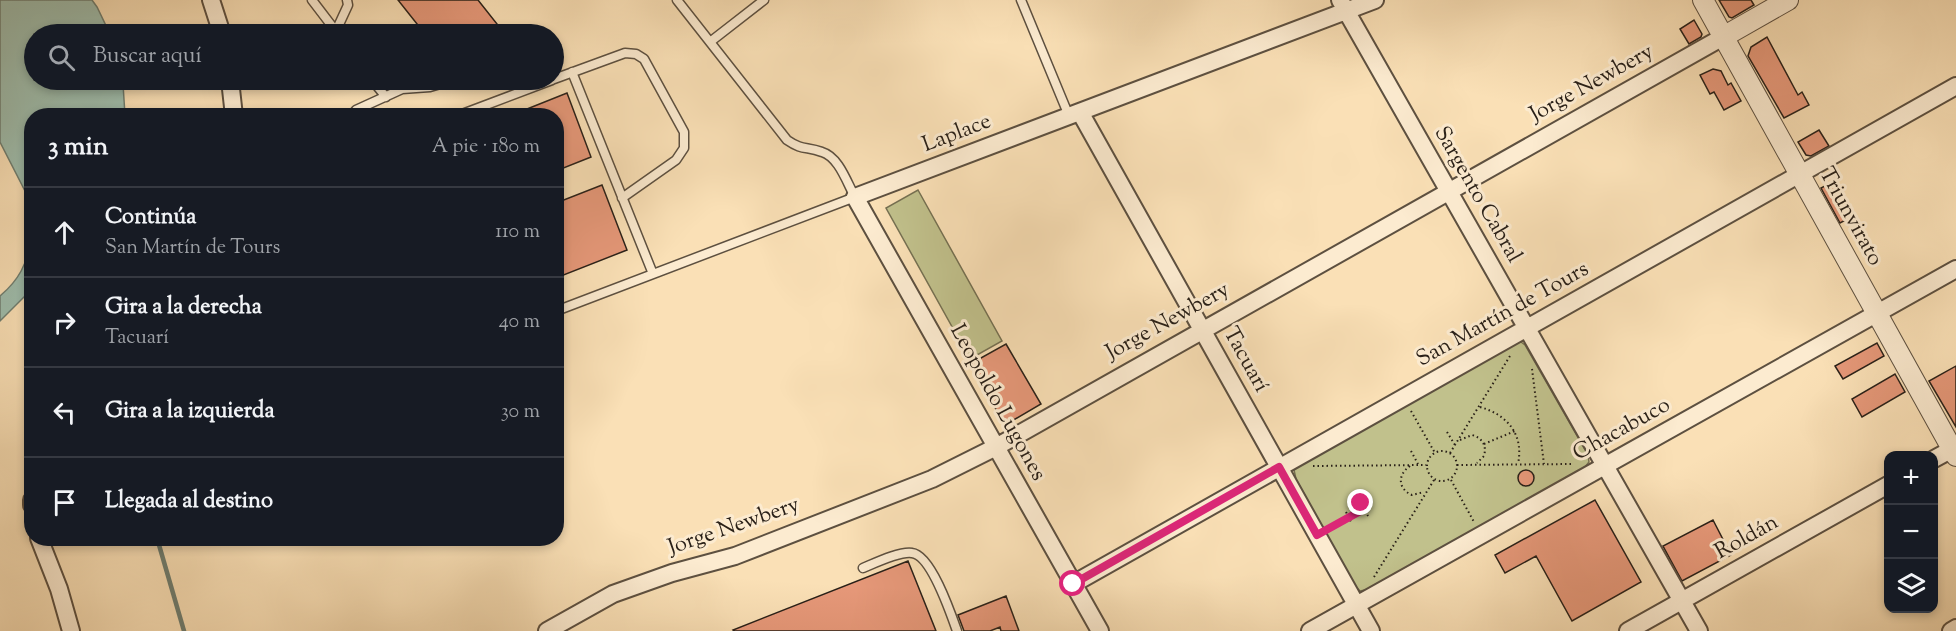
<!DOCTYPE html>
<html lang="es">
<meta charset="utf-8">
<style>
body{margin:0;font-family:"Sorts Mill Goudy",serif;background:#242831;color:#f1f3f6}
.controls{position:absolute;right:18px;bottom:18px;display:grid;overflow:hidden;border-radius:12px;box-shadow:0 3px 9px #0003}
.controls button{width:54px;height:54px;display:grid;place-items:center;padding:0;border:0;border-bottom:2px solid #363941;background:#171b24;color:#f1f3f6;font:30px sans-serif}
.stop{position:absolute;width:18px;height:18px;margin:-14px;border:4px solid #db2777;border-radius:50%;background:#fff}
.stop.end{background:#db2777;border-color:#fff;box-shadow:0 2px 6px #0008}
.list{margin:0;padding:0;list-style:none}
h2{display:flex;justify-content:space-between;align-items:center;height:78px;margin:0;padding:0 24px;font-size:26px}
h2 small{font-size:20px;font-weight:400;color:#9ea1a6}
.list li{display:grid;grid-template-columns:39px 1fr auto;gap:18px;align-items:center;box-sizing:border-box;height:90px;padding:0 24px;border-top:2px solid #363941}
.list b{display:block;font-size:22px;white-space:nowrap}
.list p{margin:0;font-size:20px;white-space:nowrap;color:#9ea1a6}
.list em{font-size:20px;font-style:normal;color:#9ea1a6}
.icon{flex:none;width:33px;height:33px;fill:none;stroke:currentColor;stroke-width:2;stroke-linecap:round;stroke-linejoin:round}
.map{position:relative;flex:none;width:1956px;height:631px;overflow:hidden}
.search{position:absolute;background:#171b24;box-shadow:0 3px 9px #0003;left:24px;top:24px;width:540px;height:66px;display:flex;align-items:center;gap:15px;box-sizing:border-box;padding:0 21px;border-radius:33px;color:#9ea1a6;font-size:22px}
.panel{position:absolute;background:#171b24;box-shadow:0 3px 9px #0003;left:24px;top:108px;width:540px;height:438px;border-radius:24px}
.map>svg:first-child{display:block}
.green{fill:#c1c18c;stroke:#757052;stroke-width:1.5}
.water{fill:#9ebdad;stroke:#6f7e71;stroke-width:1.5}
.lines{fill:none;stroke-linecap:round;stroke-linejoin:round}
.stream{stroke:#6f7e71;stroke-width:4.5}
.building{fill:#e69879;stroke:#292018;stroke-width:1.5}
.service-casing{stroke:#5d5040;stroke-width:11}
.minor-casing{stroke:#5d5040;stroke-width:20}
.tertiary-casing{stroke:#5d5040;stroke-width:22}
.path{stroke:#292018;stroke-width:2;stroke-dasharray:1.5 3;stroke-linecap:butt}
.service{stroke:#fcebd0;stroke-width:8}
.minor{stroke:#fcebd0;stroke-width:16}
.tertiary{stroke:#fcebd0;stroke-width:20}
.route{stroke:#db2777;stroke-width:8}
.labels{text-anchor:middle;dominant-baseline:central;stroke-width:6;stroke-linejoin:round;paint-order:stroke}
.street-label{font-size:22px;fill:#292018;stroke:#fcebd0}
</style>
<div class="map">
<svg width="1956" height="631" viewBox="0 0 1956 631">
<rect width="100%" height="100%" fill="#fae0b6"/>
<filter id="stains"><feTurbulence type="fractalNoise" baseFrequency=".00333" numOctaves="4"/><feColorMatrix values="0 0 0 0 .2 0 0 0 0 .09 0 0 0 0 .02 0 0 0 .5 -.17"/></filter>
<radialGradient id="worn" r=".72"><stop offset=".6" stop-color="#630" stop-opacity="0"/><stop offset="1" stop-color="#630" stop-opacity=".3"/></radialGradient>
<path class="green" d="M918,190L1002,341L970,359L886,208Z
M1521,342L1525,345L1588,455L1589,462L1585,467L1370,589L1360,591L1354,585L1296,479L1294,470L1297,465L1515,343Z"/>
<path class="water" d="M0,0H92L97,7L110,34H34V80H122L123,84L125,115L32,116L31,214L26,193L0,142Z
M31,240V290L0,321V296C19,280 27,264 31,240Z"/>
<g class="lines">
<path class="stream" d="M157,538L184,631"/>
</g>
<path class="building" d="M398,0H478L501,29L493,34H425Z
M1719,0H1751L1754,5L1732,18L1729,17Z
M1694,20L1702,34L1701,37L1689,44L1680,29Z
M1767,37L1798,95L1802,92L1809,105L1784,118L1748,56L1751,47Z
M1713,69L1721,71L1728,85L1731,83L1741,101L1724,110L1714,92L1710,94L1700,75Z
M567,93L591,157L556,171V116L512,115Z
M1819,130L1829,146L1811,156L1806,155L1798,142Z
M1836,180L1855,215L1840,223L1821,188Z
M602,185L627,250L556,278V203Z
M1877,343L1884,356L1843,379L1835,366Z
M1006,344L1041,404L1005,425L970,364Z
M1956,366V427L1929,381Z
M1895,374L1905,392L1862,417L1852,399Z
M1518 478a8 8 0 1 1 16 0a8 8 0 1 1-16 0Z
M1595,500L1641,582L1572,621L1536,556L1505,573L1495,555Z
M1713,520L1731,555L1682,581L1663,546Z
M908,561L936,631H734L733,630Z
M1006,596L1019,631H1001L1000,627L990,631H964L958,615Z"/>
<g class="lines">
<g class="service-casing">
<path id="service" d="M312,0L338,34
M1021,0L1069,116
M336,31L348,5L347,0
M710,42L764,0
M572,72L653,274
M554,79L625,53L636,54L644,59L684,132V148L676,160L622,198
M372,80L386,97
M351,116L356,110L402,89L430,87L454,80
M457,116L552,80
M556,311L855,197C847,183 839,157 822,152C806,146 803,151 787,140L677,0
M863,568C875,563 900,551 912,553C931,555 951,614 957,631"/>
</g>
<g class="minor-casing">
<path id="minor" d="M211,0L222,34
M1340,0L1699,631
M230,80L234,116
M1080,112L1371,631
M1934,459L1956,447
M32,500V505
M39,538L59,589L71,631
M1073,584L1956,86
M547,631L613,594L672,573L735,556L932,479L996,447L1723,37
M1100,631L855,197L1375,0
M1310,631L1956,269
M1628,631L1888,485
M1951,631L1956,628"/>
</g>
<g class="tertiary-casing">
<path id="tertiary" d="M1703,0L1956,456
M1723,37L1788,0"/>
</g>
<path class="path" d="M1532,369L1544,464
M1480,407C1508,415 1524,435 1518,464
M1411,411L1435,453
M1447,432L1455,445
M1460,440L1472,435C1482,438 1487,445 1484,456L1477,463
M1484,444L1515,431
M1427 466a15 15 0 1 1 30 0a15 15 0 1 1-30 0Z
M1411,451L1418,464
M1450,453L1510,356
M1457,465L1574,464
M1313,466L1426,465
M1410,466C1397,475 1398,489 1412,495L1424,492
M1451,480L1474,522
M1361,503L1368,516
M1346,512L1352,524
M1330,528L1364,509
M1374,577L1434,480"/>
<use href="#service" class="service"/>
<use href="#minor" class="minor"/>
<use href="#tertiary" class="tertiary"/>
</g>
<g class="lines">
<path class="route" d="M1073,584L1279,467L1317,535L1364,509L1361,503"/>
</g>
<g class="labels">
<g class="street-label">
<text transform="translate(1592 84) rotate(-29)">Jorge Newbery</text>
<text transform="translate(957 134) rotate(-21)">Laplace</text>
<text transform="translate(1477 195) rotate(60)">Sargento Cabral</text>
<text transform="translate(1850 217) rotate(61)">Triunvirato</text>
<text transform="translate(1503 315) rotate(-29)">San Martín de Tours</text>
<text transform="translate(1168 322) rotate(-29)">Jorge Newbery</text>
<text transform="translate(1245 360) rotate(61)">Tacuarí</text>
<text transform="translate(997 403) rotate(61)">Leopoldo Lugones</text>
<text transform="translate(1622 430) rotate(-29)">Chacabuco</text>
<text transform="translate(734 527) rotate(-19)">Jorge Newbery</text>
<text transform="translate(1747 538) rotate(-29)">Roldán</text>
</g>
</g>
<rect width="100%" height="100%" filter="url(#stains)"/>
<rect width="100%" height="100%" fill="url(#worn)"/>
</svg>
<div class="controls">
<button>+</button>
<button>−</button>
<button><svg class="icon" aria-label="layers" viewBox="0 0 24 24"><path d="M12 4l9 5-9 5-9-5zM3 14l9 5 9-5"/></svg></button>
</div>
<div class="stop" style="left:1073px;top:584px"></div>
<div class="stop end" style="left:1361px;top:503px"></div>
<div class="search"><svg class="icon" aria-label="search" viewBox="0 0 24 24"><circle cx="10" cy="10" r="6"/><path d="M15 15l6 6"/></svg>Buscar aquí</div>
<section class="panel">
<h2>3 min<small>A pie · 180 m</small></h2>
<ul class="list">
<li><svg class="icon" aria-label="ahead" viewBox="0 0 24 24"><path d="M12 20V5M6 11l6-6 6 6"/></svg><div><b>Continúa</b><p>San Martín de Tours</p></div><em>110 m</em></li>
<li><svg class="icon" aria-label="right" viewBox="0 0 24 24"><path d="M7 20v-9h11M14 6l5 5-5 5"/></svg><div><b>Gira a la derecha</b><p>Tacuarí</p></div><em>40 m</em></li>
<li><svg class="icon" aria-label="left" viewBox="0 0 24 24"><path d="M17 20v-9H6M10 6l-5 5 5 5"/></svg><div><b>Gira a la izquierda</b></div><em>30 m</em></li>
<li><svg class="icon" aria-label="arrive" viewBox="0 0 24 24"><path d="M6 21V4h12l-3 4 3 4H6"/></svg><div><b>Llegada al destino</b></div></li>
</ul>
</section>
</div>
